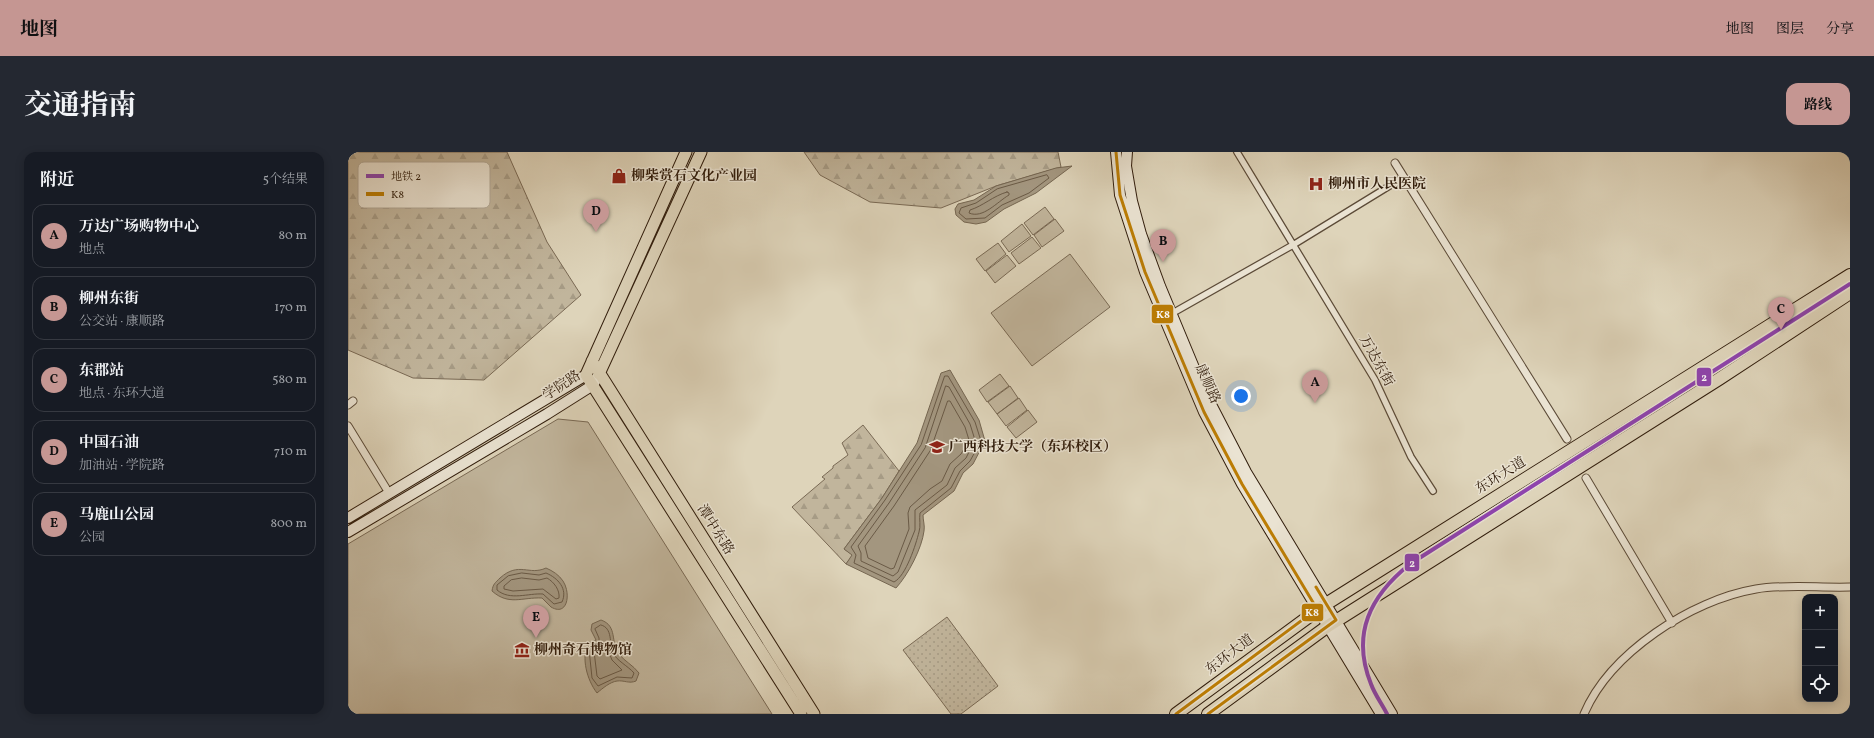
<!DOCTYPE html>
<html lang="zh">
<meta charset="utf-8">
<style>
body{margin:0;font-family:Vollkorn,"Noto Serif SC",serif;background:#242831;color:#f1f3f6}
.controls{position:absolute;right:12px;bottom:12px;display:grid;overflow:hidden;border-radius:8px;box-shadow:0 2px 10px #0003}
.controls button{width:36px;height:36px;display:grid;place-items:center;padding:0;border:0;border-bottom:1px solid #363941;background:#171b24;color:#f1f3f6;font:20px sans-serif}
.you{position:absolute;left:893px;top:244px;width:14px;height:14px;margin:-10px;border:3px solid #fff;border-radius:50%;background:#1a73e8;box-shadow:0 0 0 6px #1a73e833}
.badge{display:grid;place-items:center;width:26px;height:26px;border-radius:50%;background:#c59692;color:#111;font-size:13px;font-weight:700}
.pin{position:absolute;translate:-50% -33px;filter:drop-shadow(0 1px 2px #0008)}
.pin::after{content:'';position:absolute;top:21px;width:14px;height:12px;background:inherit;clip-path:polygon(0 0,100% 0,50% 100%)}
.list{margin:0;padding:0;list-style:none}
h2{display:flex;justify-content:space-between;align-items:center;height:52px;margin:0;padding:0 16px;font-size:17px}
h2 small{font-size:13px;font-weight:400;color:#9ea1a6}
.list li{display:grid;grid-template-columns:26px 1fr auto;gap:12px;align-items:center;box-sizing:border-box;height:64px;margin:0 8px 8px;padding:0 8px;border:1px solid #363941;border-radius:12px}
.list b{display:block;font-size:15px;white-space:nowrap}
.list p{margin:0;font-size:13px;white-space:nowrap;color:#9ea1a6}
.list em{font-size:13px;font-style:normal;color:#9ea1a6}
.icon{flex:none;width:22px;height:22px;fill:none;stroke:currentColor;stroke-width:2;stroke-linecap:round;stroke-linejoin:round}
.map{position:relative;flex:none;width:1502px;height:562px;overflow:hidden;border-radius:12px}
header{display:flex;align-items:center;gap:24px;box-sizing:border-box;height:56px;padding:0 20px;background:#c59692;color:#111}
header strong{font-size:19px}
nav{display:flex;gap:22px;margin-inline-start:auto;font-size:14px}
.intro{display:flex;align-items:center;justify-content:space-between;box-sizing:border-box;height:96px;padding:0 24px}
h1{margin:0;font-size:28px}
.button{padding:10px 18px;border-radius:12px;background:#c59692;color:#111;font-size:14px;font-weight:700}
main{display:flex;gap:24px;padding:0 24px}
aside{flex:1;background:#171b24;border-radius:12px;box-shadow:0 2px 10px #0003}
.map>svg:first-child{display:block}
.grass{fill:url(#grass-dots);stroke:#796954}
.forest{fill:url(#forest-firs);stroke:#796954}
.green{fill:#c1b59c;stroke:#796954}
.water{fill:#a3967f;stroke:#756651}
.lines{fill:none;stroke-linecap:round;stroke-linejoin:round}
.shore{stroke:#6a5a46;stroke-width:1}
.pedestrian-casing{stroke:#5c4b38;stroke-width:8}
.minor-casing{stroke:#5c4b38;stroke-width:9}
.secondary-casing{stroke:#311d0c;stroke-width:12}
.primary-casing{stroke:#311d0c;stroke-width:13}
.trunk-casing{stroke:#311d0c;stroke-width:14}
.pedestrian{stroke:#eae3d2;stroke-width:5.5}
.minor{stroke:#eae3d2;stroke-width:7}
.secondary{stroke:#eae3d2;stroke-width:10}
.primary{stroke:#ded4ba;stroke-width:11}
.trunk{stroke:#ded4ba;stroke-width:12}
.bus-1-casing{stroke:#eae3d2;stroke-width:6}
.bus-1{stroke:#bc7d04;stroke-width:3}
.metro-1-casing{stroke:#eae3d2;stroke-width:7}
.metro-1{stroke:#8e44ad;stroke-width:4}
.labels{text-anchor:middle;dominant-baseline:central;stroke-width:3;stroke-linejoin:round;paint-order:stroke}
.poi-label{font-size:14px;font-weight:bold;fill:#311d0c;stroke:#eae3d2;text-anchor:start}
.street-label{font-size:14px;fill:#311d0c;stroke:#eae3d2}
.key{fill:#eae3d2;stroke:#b2a897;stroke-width:1}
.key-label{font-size:11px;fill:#311d0c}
.line-badge{stroke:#eae3d2;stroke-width:1.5}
.badge-label{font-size:11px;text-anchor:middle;font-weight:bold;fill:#fff}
</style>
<header>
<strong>地图</strong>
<nav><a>地图</a><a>图层</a><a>分享</a></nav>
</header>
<div class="intro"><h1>交通指南</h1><a class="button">路线</a></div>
<main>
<aside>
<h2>附近<small>5个结果</small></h2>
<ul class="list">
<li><span class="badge">A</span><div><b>万达广场购物中心</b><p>地点</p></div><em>80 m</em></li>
<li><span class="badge">B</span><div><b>柳州东街</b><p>公交站 · 康顺路</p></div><em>170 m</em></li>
<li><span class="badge">C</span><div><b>东郡站</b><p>地点 · 东环大道</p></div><em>580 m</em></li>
<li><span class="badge">D</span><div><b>中国石油</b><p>加油站 · 学院路</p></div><em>710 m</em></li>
<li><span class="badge">E</span><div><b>马鹿山公园</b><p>公园</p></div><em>800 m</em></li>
</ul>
</aside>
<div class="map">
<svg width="1502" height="562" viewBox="0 0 1502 562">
<defs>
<pattern id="grass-dots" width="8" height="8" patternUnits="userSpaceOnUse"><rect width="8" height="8" fill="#c1b59c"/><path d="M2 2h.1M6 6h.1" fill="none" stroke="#a69b85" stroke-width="1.8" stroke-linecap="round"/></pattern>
<pattern id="forest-firs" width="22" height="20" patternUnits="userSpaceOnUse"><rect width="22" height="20" fill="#c1b59c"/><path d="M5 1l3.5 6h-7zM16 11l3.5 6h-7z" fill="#a69b85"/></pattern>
</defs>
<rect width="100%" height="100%" fill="#ded4ba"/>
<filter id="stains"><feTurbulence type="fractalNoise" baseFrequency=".005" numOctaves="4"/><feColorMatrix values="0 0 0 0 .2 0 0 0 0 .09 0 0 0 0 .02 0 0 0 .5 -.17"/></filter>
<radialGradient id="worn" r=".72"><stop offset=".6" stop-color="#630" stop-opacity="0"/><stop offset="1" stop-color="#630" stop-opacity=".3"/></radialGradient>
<path class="grass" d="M599,465L650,534L613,562H603L555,498Z"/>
<path class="forest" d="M0,0H159L199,90L233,143L136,228L65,226L0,198Z
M456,0H710L713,15L648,34L593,56L522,50L472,23Z
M515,273L551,319L534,346L496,397L505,403L498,412L444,355L477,327L474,325L485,316V314L500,303L494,291Z"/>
<path class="green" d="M697,55L706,67L685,83L676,71Z
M707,67L716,79L694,95L686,83Z
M674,72L683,84L661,100L653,89Z
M684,85L693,96L671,112L663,101Z
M650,91L658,102L637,119L628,107Z
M722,102L762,155L684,214L643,161Z
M659,103L668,114L647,131L638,119Z
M652,222L661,234L639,250L631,238Z
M662,234L670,246L649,262L640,250Z
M671,246L679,258L658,274L649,262Z
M680,258L689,270L668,286L659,275Z
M210,267L240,270L424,562H0V392Z"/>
<path class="water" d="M724,14L688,41L656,57L638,70L628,72L616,70L608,63L607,57L610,52L626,48L648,34L708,16Z
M602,218L631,268L637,289L625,312L615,321L606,339L575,363C575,368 577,374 576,379C574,396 560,423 548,436L498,412L504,403L496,397L534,346L569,291L593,221Z
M198,416C205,419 211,423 215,429C223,441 220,465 203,455C200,452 197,449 194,446C174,445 161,454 144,439C145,432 147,431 152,426C171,409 181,424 198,416Z
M253,468C270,474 262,490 271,502C276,509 285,513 291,521L288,529C281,532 276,528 269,529C262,530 255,536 249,541C239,528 233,506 240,491L248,488L243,478L244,472Z"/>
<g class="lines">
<path class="shore" d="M699,23L701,26L681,41L654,53L637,66L618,67L611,61L613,56L628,51L649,37Z
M659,40L661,41V43C649,50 635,67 621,61L622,58C635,54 645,44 659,40Z
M597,224H600L627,270L633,289L622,309L612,319L603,336L572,361C571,367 573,374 571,380C568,392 558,424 546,430L506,411L508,403L503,395L537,348L573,293Z
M598,234L601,235L622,272L627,288L618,306L607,316L599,333L567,358V378L550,420L545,424L513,409V401L510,394L541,351L577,296Z
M600,249H602L617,275L621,288L613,302L602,312L594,329L582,337L562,355L560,361L561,377L546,416L543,417L520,406L517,394L546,354L582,299Z
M174,421L191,423L198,421C210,426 220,437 214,450L206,452L195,442C180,441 162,449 149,438V433L160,424Z
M174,426L191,428L199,426C206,430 212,438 211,446L208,447L195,437L165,439L156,437V434L163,428Z
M253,473C265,476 261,491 265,501C269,509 280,514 286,521L284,526L269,525L250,534L244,526L241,497L243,494L251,489V486L247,477Z
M256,492L258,493L264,508L274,518L252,527L249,524L246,499Z"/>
<g class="pedestrian-casing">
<path id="pedestrian" d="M889,0L1027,228L1063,305L1085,339
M823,162L945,93L1056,25"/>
</g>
<g class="minor-casing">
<path id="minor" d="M1047,11L1219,287
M0,253L5,249
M0,274L41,341
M1238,326L1324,471
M1236,562C1262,501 1343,448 1408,437C1438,432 1471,436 1502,435"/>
</g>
<g class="secondary-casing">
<path id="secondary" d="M768,0L772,43L797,120L856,260L894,332L1033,562
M779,0L778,14L784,49L793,82L812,134L854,235L898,320L1044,562
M0,366L238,223
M0,380L199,262L245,233L251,222"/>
</g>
<g class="primary-casing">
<path id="primary" d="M338,0L238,223L453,562
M244,209L466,562
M251,222L353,0"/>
</g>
<g class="trunk-casing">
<path id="trunk" d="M828,562L978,452L1502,123
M860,562L980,474L1371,227L1502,141"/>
</g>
<use href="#pedestrian" class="pedestrian"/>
<use href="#minor" class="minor"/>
<use href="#secondary" class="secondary"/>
<use href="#primary" class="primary"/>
<use href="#trunk" class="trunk"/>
<g class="bus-1-casing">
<path id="bus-1" d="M768,0L772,43L797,120L856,260L894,332L969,457L828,562
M860,562L988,468L968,435"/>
</g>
<use href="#bus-1" class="bus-1"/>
<g class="metro-1-casing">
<path id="metro-1" d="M1039,562C1034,552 1027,543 1023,532C1003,482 1022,444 1062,412L1502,132"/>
</g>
<use href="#metro-1" class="metro-1"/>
</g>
<defs>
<g id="shop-bare" transform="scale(1.2)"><path d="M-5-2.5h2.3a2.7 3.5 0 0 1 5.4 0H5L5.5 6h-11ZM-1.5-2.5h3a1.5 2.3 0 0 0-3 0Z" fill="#8f2418" stroke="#eae3d2" stroke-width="2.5" paint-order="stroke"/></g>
<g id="hospital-bare" transform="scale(1.2)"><path d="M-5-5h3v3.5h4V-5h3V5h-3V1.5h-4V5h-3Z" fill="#8f2418" stroke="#eae3d2" stroke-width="2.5" paint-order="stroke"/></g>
<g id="university-bare" transform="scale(1.2)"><path d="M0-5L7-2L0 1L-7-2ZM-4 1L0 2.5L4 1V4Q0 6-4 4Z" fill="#8f2418" stroke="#eae3d2" stroke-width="2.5" paint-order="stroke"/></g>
<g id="museum-bare" transform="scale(1.2)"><path d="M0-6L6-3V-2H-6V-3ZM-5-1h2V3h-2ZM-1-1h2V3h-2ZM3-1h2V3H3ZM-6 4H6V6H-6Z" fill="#8f2418" stroke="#eae3d2" stroke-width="2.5" paint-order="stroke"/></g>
</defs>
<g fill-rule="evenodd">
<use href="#shop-bare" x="271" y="24"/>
<use href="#hospital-bare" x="968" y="32"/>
<use href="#university-bare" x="589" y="295"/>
<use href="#museum-bare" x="174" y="498"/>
</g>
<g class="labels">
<g class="poi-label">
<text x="283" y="24">柳柴赏石文化产业园</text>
<text x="980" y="32">柳州市人民医院</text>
<text x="601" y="295">广西科技大学（东环校区）</text>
<text x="186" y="498">柳州奇石博物馆</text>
</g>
<g class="street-label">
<text transform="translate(1028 209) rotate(61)">万达东街</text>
<text transform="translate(859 232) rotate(66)">康顺路</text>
<text transform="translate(214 234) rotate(-33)">学院路</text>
<text transform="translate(1153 324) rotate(-32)">东环大道</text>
<text transform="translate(367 378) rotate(58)">潭中东路</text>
<text transform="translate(882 503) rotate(-37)">东环大道</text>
</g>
</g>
<rect x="10" y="10" width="132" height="46" rx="6" class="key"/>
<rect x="18" y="22" width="18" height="4" fill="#8e44ad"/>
<rect x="18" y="40" width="18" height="4" fill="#bc7d04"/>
<g class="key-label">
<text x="43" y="28">地铁 2</text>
<text x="43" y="46">K8</text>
</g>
<g class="line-badge">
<rect x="803" y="152" width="23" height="20" rx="4" fill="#bc7d04"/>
<rect x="1348" y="215" width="16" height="20" rx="4" fill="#8e44ad"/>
<rect x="1056" y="401" width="16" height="19" rx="4" fill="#8e44ad"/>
<rect x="953" y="451" width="23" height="19" rx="4" fill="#bc7d04"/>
</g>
<g class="badge-label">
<text x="815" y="166">K8</text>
<text x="1356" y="229">2</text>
<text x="1064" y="415">2</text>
<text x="964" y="464">K8</text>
</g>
<rect width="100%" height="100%" filter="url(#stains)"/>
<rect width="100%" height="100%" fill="url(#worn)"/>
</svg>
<div class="controls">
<button>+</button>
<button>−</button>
<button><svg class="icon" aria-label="locate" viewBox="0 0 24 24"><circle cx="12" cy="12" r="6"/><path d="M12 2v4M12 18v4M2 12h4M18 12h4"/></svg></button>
</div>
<div class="you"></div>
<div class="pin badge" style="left:967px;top:251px">A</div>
<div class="pin badge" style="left:815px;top:110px">B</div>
<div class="pin badge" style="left:1433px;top:178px">C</div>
<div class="pin badge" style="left:248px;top:80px">D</div>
<div class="pin badge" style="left:188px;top:486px">E</div>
</div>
</main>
